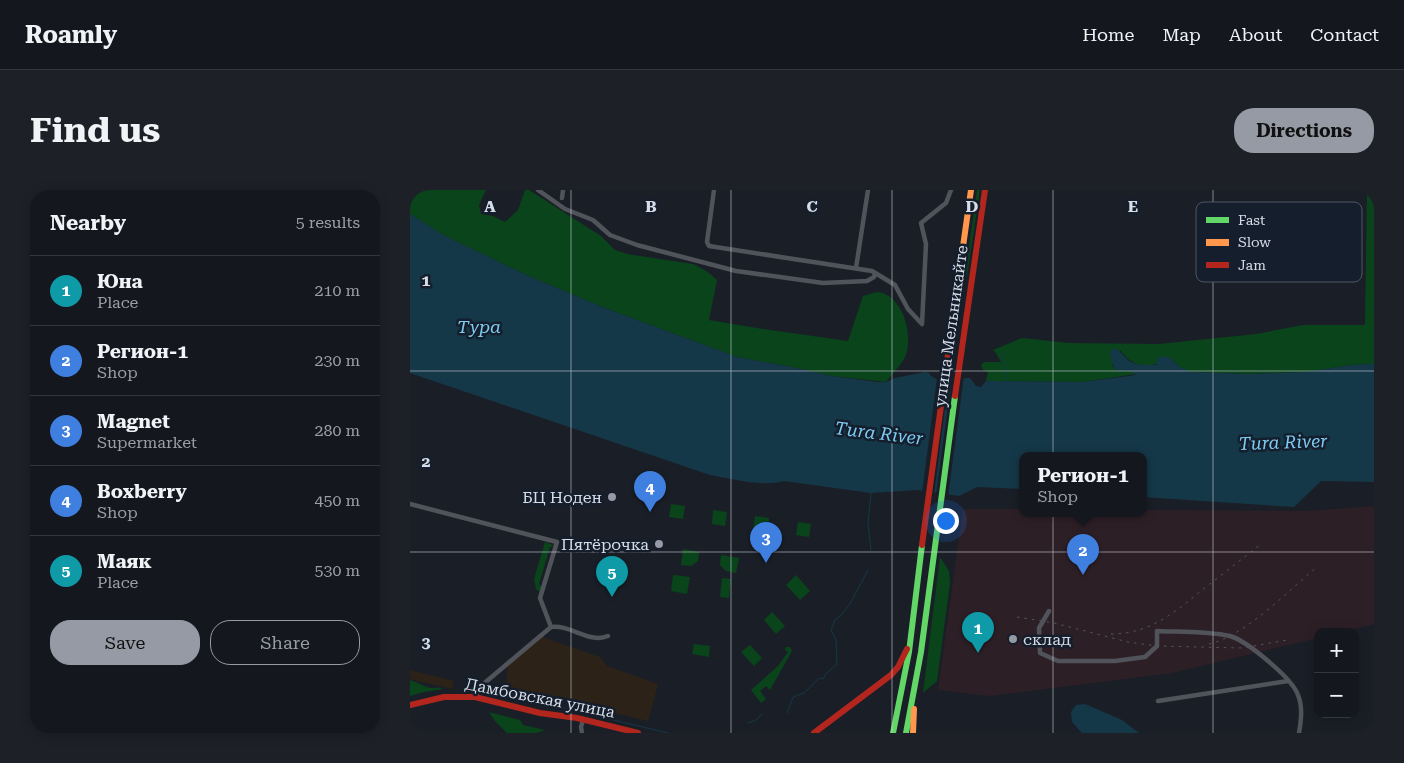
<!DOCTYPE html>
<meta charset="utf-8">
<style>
body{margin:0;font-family:"Roboto Serif",serif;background:#1d2026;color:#f1f3f6}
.controls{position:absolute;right:15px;bottom:15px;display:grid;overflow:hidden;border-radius:10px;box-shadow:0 2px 12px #0003}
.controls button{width:45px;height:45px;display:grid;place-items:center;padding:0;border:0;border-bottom:1px solid #33363b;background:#14171d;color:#f1f3f6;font:25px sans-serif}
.you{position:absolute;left:535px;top:330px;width:18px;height:18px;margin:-12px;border:4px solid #fff;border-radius:50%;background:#1a73e8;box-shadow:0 0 0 8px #1a73e833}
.badge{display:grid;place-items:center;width:32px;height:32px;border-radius:50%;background:#959aa4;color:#fff;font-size:16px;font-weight:700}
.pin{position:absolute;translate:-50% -41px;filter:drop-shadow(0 1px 2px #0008)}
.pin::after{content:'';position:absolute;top:26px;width:18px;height:15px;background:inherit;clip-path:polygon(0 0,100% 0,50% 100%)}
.popup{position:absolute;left:609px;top:262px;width:128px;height:65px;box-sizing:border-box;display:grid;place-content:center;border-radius:10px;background:#14171d;filter:drop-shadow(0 1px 4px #0005);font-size:16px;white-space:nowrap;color:#9d9fa4}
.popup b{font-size:19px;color:#f1f3f6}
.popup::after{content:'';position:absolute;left:50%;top:100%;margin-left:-10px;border:10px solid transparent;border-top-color:#14171d}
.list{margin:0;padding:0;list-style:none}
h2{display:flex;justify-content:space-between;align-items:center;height:65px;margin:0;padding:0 20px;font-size:21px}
h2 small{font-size:16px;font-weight:400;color:#9d9fa4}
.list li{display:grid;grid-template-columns:32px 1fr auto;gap:15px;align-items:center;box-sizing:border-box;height:70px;padding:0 20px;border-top:1px solid #33363b}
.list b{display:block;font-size:19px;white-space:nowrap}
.list p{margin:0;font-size:16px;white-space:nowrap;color:#9d9fa4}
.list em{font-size:16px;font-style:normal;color:#9d9fa4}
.actions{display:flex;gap:10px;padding:15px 20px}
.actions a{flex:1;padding:11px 0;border:1px solid #959aa4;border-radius:20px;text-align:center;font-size:18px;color:#959aa4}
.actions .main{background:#959aa4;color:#111}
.map{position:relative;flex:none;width:964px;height:543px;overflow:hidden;border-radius:20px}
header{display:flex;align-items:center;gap:30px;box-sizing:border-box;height:70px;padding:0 25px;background:#14171d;border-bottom:1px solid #33363b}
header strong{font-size:24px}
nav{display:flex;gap:28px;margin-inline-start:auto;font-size:18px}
.intro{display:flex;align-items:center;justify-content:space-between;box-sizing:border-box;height:120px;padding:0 30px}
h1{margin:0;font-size:35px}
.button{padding:12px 22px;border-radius:20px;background:#959aa4;color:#111;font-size:18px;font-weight:700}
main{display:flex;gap:30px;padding:0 30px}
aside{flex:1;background:#14171d;border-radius:20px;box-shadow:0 2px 12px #0003}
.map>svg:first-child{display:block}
.commercial{fill:#2d1f26}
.industrial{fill:#2c2217}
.green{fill:#0a441b}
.water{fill:#153849}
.pier{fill:#1a1f27}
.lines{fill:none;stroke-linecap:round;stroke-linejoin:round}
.stream{stroke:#153849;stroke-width:1}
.street{stroke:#50545a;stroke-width:4.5}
.fast{stroke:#63d668;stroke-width:6}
.slow{stroke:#ff974d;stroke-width:6}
.jam{stroke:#b3261e;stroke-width:6}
.rail{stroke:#51565d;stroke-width:1;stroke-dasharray:2.5 5;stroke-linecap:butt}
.grid{fill:none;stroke:#d7dde7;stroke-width:1;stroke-opacity:0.55}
.poi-dot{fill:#959aa4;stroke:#151e2c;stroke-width:2}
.labels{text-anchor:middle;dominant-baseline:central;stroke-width:5;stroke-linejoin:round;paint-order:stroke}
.street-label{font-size:16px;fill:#d7dde7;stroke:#151e2c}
.poi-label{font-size:16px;fill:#d7dde7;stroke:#151e2c;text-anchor:end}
.water-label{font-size:18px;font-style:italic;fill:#7ccbf2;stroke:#151e2c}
.key{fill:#151e2c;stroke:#4f5764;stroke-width:1}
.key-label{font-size:14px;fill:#d7dde7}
.grid-label{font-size:16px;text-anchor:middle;font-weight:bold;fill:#d7dde7;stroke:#151e2c;stroke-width:5;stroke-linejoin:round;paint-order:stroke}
</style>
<header>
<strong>Roamly</strong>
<nav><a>Home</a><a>Map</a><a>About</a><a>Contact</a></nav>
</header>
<div class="intro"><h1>Find us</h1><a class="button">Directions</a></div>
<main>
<aside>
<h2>Nearby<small>5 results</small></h2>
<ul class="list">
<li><span class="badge" style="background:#0f9aa8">1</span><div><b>Юна</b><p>Place</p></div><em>210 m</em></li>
<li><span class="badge" style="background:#3f7fe0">2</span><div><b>Регион-1</b><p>Shop</p></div><em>230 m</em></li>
<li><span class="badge" style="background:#3f7fe0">3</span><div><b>Magnet</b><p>Supermarket</p></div><em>280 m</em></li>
<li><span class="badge" style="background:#3f7fe0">4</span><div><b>Boxberry</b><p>Shop</p></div><em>450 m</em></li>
<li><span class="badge" style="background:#0f9aa8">5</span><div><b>Маяк</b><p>Place</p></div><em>530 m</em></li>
</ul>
<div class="actions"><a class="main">Save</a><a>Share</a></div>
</aside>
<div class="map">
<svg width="964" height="543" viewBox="0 0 964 543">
<rect width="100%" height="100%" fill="#1a1f27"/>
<path class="commercial" d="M964,316V434L933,442H908V448L762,483L580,506L528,500L553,319H613V324H733V320L898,321Z"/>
<path class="industrial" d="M132,447L190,467L197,476L248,494L238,531L96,497L98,475Z
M0,480L44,491L42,499L0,489Z"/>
<path class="green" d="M0,0H76L69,15L71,24L83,26L95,32L108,20L115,0H119L191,46L205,60L217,64L283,74L298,82L307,90L299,130L353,139L438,151L453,106C458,105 463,102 468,102C493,105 504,146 495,167C491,175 482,184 476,192L422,186L382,177L327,167L192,117L114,84L35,46L0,24Z
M567,0H570L557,86H555Z
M957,0H964V174L941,175L897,182L836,184L780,182L770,177L760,168C740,179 724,179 710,160L702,175L707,181H721L726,184L672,192L576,191L578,182L573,180L571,175L574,172H591L586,163L583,160L612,148L658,153L749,154L846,144L893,135H955Z
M261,314L275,316L273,329L259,327Z
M303,320L317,322L315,336L302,334Z
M345,326L359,328L357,342L343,340Z
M388,332L401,334L399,347L386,345Z
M135,352L143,355L142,357H140L129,394L132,397L130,402L126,399L124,389Z
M273,359L289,362L288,371L281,376L271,375Z
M311,365L329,368L326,383L316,381L310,375Z
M530,367L539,381L540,393L527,491L513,503Z
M263,385L280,387L277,404L261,401Z
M386,385L400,401L390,410L376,395Z
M312,388L321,389L319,408L310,407Z
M362,422L375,436L366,444L354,430Z
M284,454L300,456L299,467L282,464Z
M340,455L352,468L344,476L331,462Z
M376,457H380L382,461L360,500L356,496L350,501L356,509L351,513L341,500L368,476L378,462L375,460Z
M0,490C7,492 14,497 21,498C26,498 28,497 33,499L14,502L0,506Z
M79,522L110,530L113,535L135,540L127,543H97L85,531Z"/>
<path class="water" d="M0,24L35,46L114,84L192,117L327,167L382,177L422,186L467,192H476L485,188L515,182L519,183L521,186L531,192L545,188H560L566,196L571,197L576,191L672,192L726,185L721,181H707C702,175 701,170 700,162L704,158C710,160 711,163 716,168C723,176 736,175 746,175L748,168L754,166L760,168L770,177L780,182L836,184L897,182L941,175L964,174V292L911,291L884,317L733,307V266H613V299L567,297L549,306L507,300L461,303L374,291C350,297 324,289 300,285L0,183Z
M675,514L712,530L729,543H672L662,532L661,522L666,515Z"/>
<path class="pier" d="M544,185L554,186L538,307L526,305L542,186Z
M539,187L524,305L512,303L527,188L531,189Z"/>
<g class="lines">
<path class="stream" d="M593,161L596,191
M461,360L458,334L461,303
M86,502L258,543
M377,523L383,507L394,503L409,488L413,489L416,484L427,474L426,450L421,440L425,430L433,423L441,412L458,380
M338,533L346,530L352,524"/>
<path class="street" d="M128,0L155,19L183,30L200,45L227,55L326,81L413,93L457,91L464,87L465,83
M304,0L297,52L299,56L462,81L485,95L498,119L512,134
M152,8L153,0
M446,78L458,0
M512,134L516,54L511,33L536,13L541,0
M0,314L147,352L130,408L141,437
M639,421L629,438L630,463L648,471H705L735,467L747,456V441C771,442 797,441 820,446C837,451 882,488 888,505C893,517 891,531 889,543
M65,507L71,496L141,437C160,434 179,454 198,446
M748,511L878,491
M172,543L171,537L173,530"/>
<path class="fast" d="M483,543L499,462L512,355
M496,543L511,462L545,206"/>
<path class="slow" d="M545,113L561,0
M503,543L504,519"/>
<path class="jam" d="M545,206L575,0
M512,355L545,113
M0,515L34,507H65L130,523L167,528L228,543
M404,543L481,485L488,477L497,459"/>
<path class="rail" d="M607,427L644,433L718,452L747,456L832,458L877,450
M701,444C741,444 766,421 796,397C814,383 832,369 851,354
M799,454C835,446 878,401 907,377"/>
</g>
<path class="grid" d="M161,0V543M321,0V543M482,0V543M643,0V543M803,0V543M0,181H964M0,362H964"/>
<g class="poi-dot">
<circle cx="202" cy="307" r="5"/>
<circle cx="249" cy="354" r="5"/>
<circle cx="603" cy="449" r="5"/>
</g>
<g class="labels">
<g class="street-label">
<text transform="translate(541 136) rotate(-82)">улица Мельникайте</text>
<text transform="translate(130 508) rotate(11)">Дамбовская улица</text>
</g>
<g class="poi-label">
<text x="192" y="307">БЦ Ноден</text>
<text x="239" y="354">Пятёрочка</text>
<text x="613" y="449" text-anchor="start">склад</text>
</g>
<g class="water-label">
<text x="69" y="136">Тура</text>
<text transform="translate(469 243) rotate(7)">Tura River</text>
<text transform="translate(873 252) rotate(-2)">Tura River</text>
</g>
</g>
<rect x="786" y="12" width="166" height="80" rx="8" class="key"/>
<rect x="796" y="27" width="23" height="6" fill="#63d668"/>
<rect x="796" y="49" width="23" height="7" fill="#ff974d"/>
<rect x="796" y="72" width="23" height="6" fill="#b3261e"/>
<g class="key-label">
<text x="828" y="35">Fast</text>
<text x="828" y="57">Slow</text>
<text x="828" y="80">Jam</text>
</g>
<g class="grid-label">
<text x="80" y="22">A</text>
<text x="241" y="22">B</text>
<text x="402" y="22">C</text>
<text x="562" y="22">D</text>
<text x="723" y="22">E</text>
<text x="16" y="96">1</text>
<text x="16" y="277">2</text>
<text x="16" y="458">3</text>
</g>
</svg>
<div class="controls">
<button>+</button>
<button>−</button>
</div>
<div class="you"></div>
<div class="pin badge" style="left:568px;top:463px;background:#0f9aa8">1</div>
<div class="pin badge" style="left:673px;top:385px;background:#3f7fe0">2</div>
<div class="popup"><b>Регион-1</b>Shop</div>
<div class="pin badge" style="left:356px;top:373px;background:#3f7fe0">3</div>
<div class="pin badge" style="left:240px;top:322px;background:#3f7fe0">4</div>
<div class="pin badge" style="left:202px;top:407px;background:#0f9aa8">5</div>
</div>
</main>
